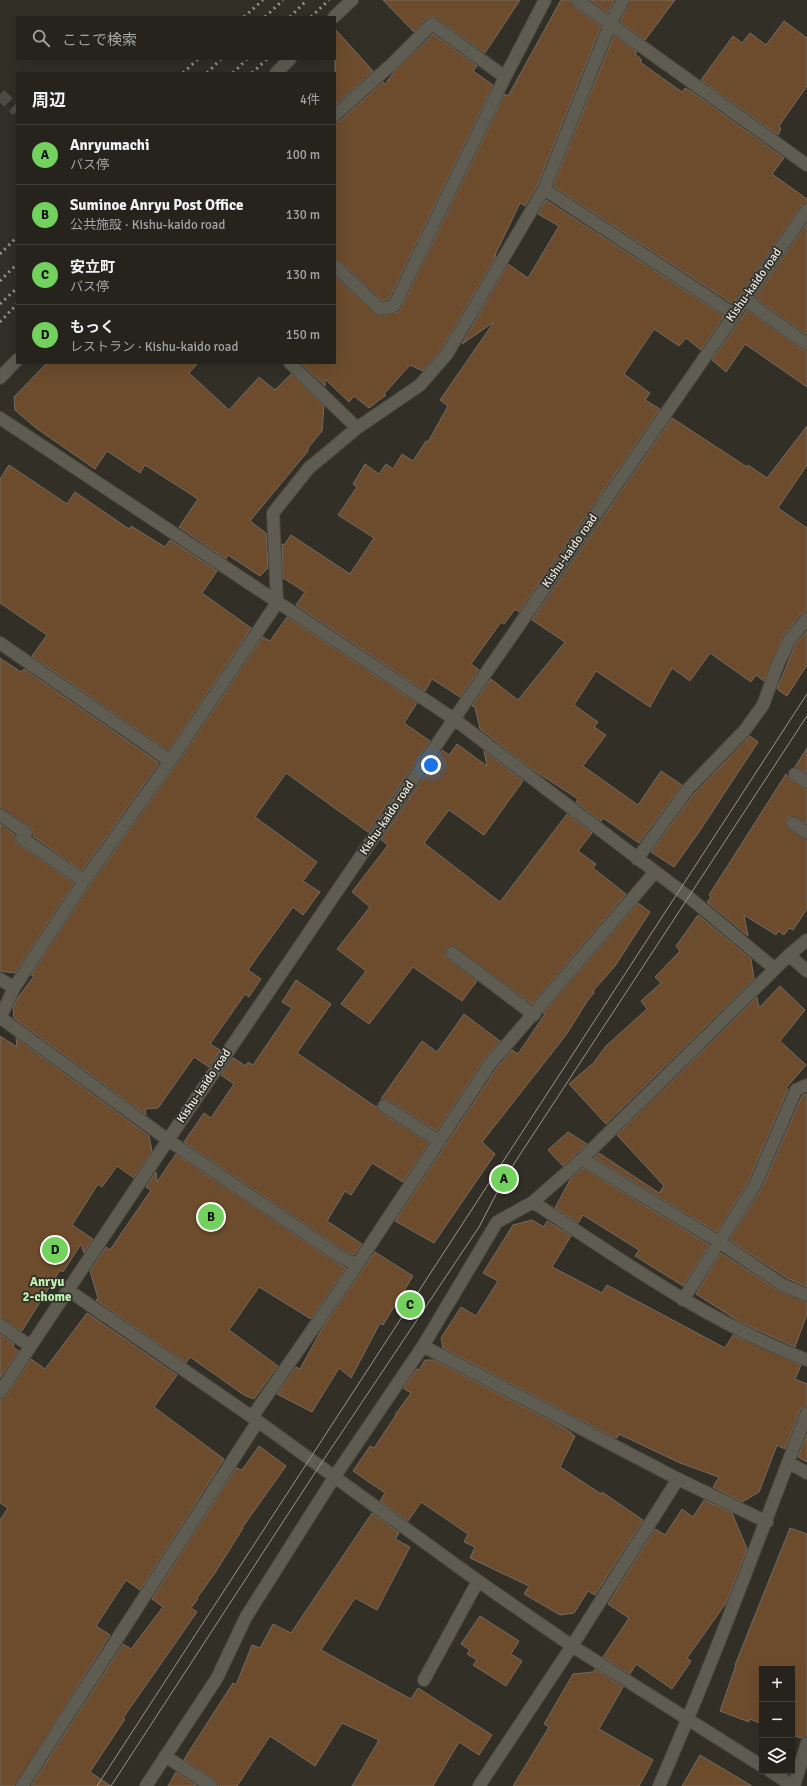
<!DOCTYPE html>
<html lang="ja">
<meta charset="utf-8">
<style>
body{margin:0;font-family:Signika,"Noto Sans JP",sans-serif;background:#2d2b25;color:#f1f3f6}
.controls{position:absolute;right:12px;bottom:12px;display:grid;overflow:hidden;border-radius:0px;box-shadow:0 4px 16px #0002}
.controls button{width:36px;height:36px;display:grid;place-items:center;padding:0;border:0;border-bottom:1px solid #42403b;background:#25231c;color:#f1f3f6;font:20px sans-serif}
.you{position:absolute;left:431px;top:765px;width:14px;height:14px;margin:-10px;border:3px solid #fff;border-radius:50%;background:#1a73e8;box-shadow:0 0 0 6px #1a73e833}
.badge{display:grid;place-items:center;width:26px;height:26px;border-radius:50%;background:#72d25d;color:#111;font-size:13px;font-weight:700}
.pin{position:absolute;translate:-50% -50%;border:2px solid #fff;box-shadow:0 1px 4px #0006}
.list{margin:0;padding:0;list-style:none}
h2{display:flex;justify-content:space-between;align-items:center;height:52px;margin:0;padding:0 16px;font-size:17px}
h2 small{font-size:13px;font-weight:400;color:#a3a4a3}
.list li{display:grid;grid-template-columns:26px 1fr auto;gap:12px;align-items:center;box-sizing:border-box;height:60px;padding:0 16px;border-top:1px solid #42403b}
.list b{display:block;font-size:15px;white-space:nowrap}
.list p{margin:0;font-size:13px;white-space:nowrap;color:#a3a4a3}
.list em{font-size:13px;font-style:normal;color:#a3a4a3}
.icon{flex:none;width:22px;height:22px;fill:none;stroke:currentColor;stroke-width:2;stroke-linecap:round;stroke-linejoin:round}
.map{position:relative;flex:none;width:807px;height:1786px;overflow:hidden}
.search{position:absolute;background:#25231c;box-shadow:0 4px 16px #0002;left:16px;top:16px;width:320px;height:44px;display:flex;align-items:center;gap:10px;box-sizing:border-box;padding:0 14px;border-radius:0px;color:#a3a4a3;font-size:15px}
.panel{position:absolute;background:#25231c;box-shadow:0 4px 16px #0002;left:16px;top:72px;width:320px;height:292px;border-radius:0px}
.map>svg:first-child{display:block}
.building{fill:#6d4c2d;stroke:#746b63}
.lines{fill:none;stroke-linecap:round;stroke-linejoin:round}
.minor-tunnel{stroke:#4d4b42;stroke-width:12;stroke-dasharray:12 6;stroke-linecap:butt}
.minor-casing{stroke:#4c4a41;stroke-width:14}
.minor{stroke:#5f5d52;stroke-width:12}
.tram{stroke:#98968e;stroke-width:1}
.rail{stroke:#98968e;stroke-width:3;stroke-dasharray:2 4;stroke-linecap:butt}
.labels{text-anchor:middle;dominant-baseline:central;stroke-width:3.5;stroke-linejoin:round;paint-order:stroke}
.street-label{font-size:12px;fill:#eceae4;stroke:#312f26}
.neighbourhood-label{font-size:13px;font-weight:bold;fill:#bff3b4;stroke:#312f26}
</style>
<div class="map">
<svg width="807" height="1786" viewBox="0 0 807 1786">
<rect width="100%" height="100%" fill="#312f26"/>
<path class="building" d="M383,0H520L485,53L434,17L427,18L414,32Z
M561,0H570L573,6L601,26L537,186L525,206L520,203L495,255L496,256L441,350L423,371L410,365L384,394L386,395L369,408L354,396L349,402L325,379V386L301,363H335V276L378,316L399,312L505,94L508,96Z
M590,0H614L608,13Z
M630,0H675L645,40L620,22Z
M784,21L807,38V86L779,126L781,129L778,135L701,80L733,36L742,43L750,33L766,45Z
M335,29L373,71L335,105Z
M433,34L477,66L473,71L493,85L389,299L382,301L340,261L335,259V122L340,121L383,82L385,84L395,71Z
M614,35L637,52L635,54L642,60L640,62L682,92L685,88L692,92L784,158L772,174L807,199V203L801,206L733,304L553,186Z
M546,200L724,316L701,350L686,338L679,346L654,329L624,374L650,393L645,400L660,409L519,612L515,609L504,624L501,622L471,664L479,670L460,697L432,679L425,691L296,605L305,592L283,578L282,544L284,545L291,535L350,574L374,538L338,515L357,487L353,484L365,464L379,474L386,464L393,469L402,454L413,461L426,441L428,442L448,406L440,400L494,322L462,344L508,264L528,278L559,226L538,214Z
M807,223V335L755,298Z
M747,310L803,350L807,351V387L745,344L726,372L712,360Z
M47,363H198L189,373L229,410L259,377L275,390L291,374L324,406L322,431L308,448V451L250,521L266,533L268,568L260,576L228,555L226,559L179,527L198,499L145,465L140,473L107,451L95,469L36,428L15,410L14,397Z
M672,418L747,467L748,465L767,478L807,426V465L778,508L807,528V612L801,614L783,636L764,681L756,675L751,682L710,653L690,681L672,668L650,707L596,671L574,705L598,722L594,727L606,735L583,766L638,805L661,771L682,785L639,843L603,818L601,821L576,802L578,799L532,769L480,729L475,707L472,706L491,679L518,700L565,642L532,620Z
M9,465L67,504L75,492L129,529L131,526L165,547L170,540L217,571L202,593L251,628L168,751L32,656L47,635L0,603V479Z
M287,617L417,703L404,723L430,741L368,832L286,773L255,817L317,862L303,881L320,892L303,915L293,907L248,970L261,979L249,997L245,994L210,1044L220,1050L209,1067L194,1057L158,1108L145,1109L146,1115L14,1018L13,1008L17,999L34,976L31,975L90,885L176,765L263,637L270,641Z
M807,631V665L787,696L777,689L796,643Z
M0,658L21,672L24,669L159,763L82,871L33,836V830L30,827L0,808Z
M750,736L758,742L699,832L674,867L651,852L694,794Z
M457,744L487,766L484,751L523,781L484,835L449,810L424,843L500,902L567,814L592,833L578,851L596,864L593,868L626,894L532,1004L453,946L446,949L445,956L477,981L462,1001L413,967L369,1024L341,1004L366,971L337,949L370,907L352,892L388,845L381,840L442,750L449,755Z
M807,748V773L795,767Z
M786,774L791,780L807,789V824L793,816L787,818L786,823L789,829L807,840V909L793,930L789,928L784,935L778,931L776,935L744,915L748,936L707,902L711,897L709,895Z
M0,824L15,835V841L18,844L74,883L15,973L0,971Z
M638,903L650,912L615,966L593,991L594,993L588,1000L566,1035L482,1142L495,1154L434,1243L395,1221L496,1069L512,1050L518,1054L545,1014L543,1013Z
M698,915L751,959L754,979L606,1124L569,1084L591,1065H592L606,1046L647,1009L641,1001L661,983L655,977L680,951L676,946Z
M296,980L331,1004L297,1053L376,1107L377,1106L380,1112L429,1143L403,1182L372,1163L351,1195L345,1191L327,1221L362,1244L354,1255L343,1250L184,1142L204,1113L211,1118L234,1084L221,1075L233,1058L246,1066L248,1062L253,1065L292,1008L282,1002Z
M780,986L805,1010L780,1041L806,1065L786,1088L788,1089L748,1182L717,1232L594,1158L599,1153L659,1193L664,1186L617,1135L757,997L759,1008Z
M464,1014L500,1041L484,1060L437,1131L388,1100L381,1099L422,1041L437,1052Z
M0,1036L17,1047L16,1038L149,1136L152,1151L134,1178L117,1166L102,1187L98,1184L72,1225L93,1239L84,1253L81,1244L63,1272L60,1270L22,1331L0,1318Z
M805,1094L807,1095V1287L787,1278L729,1240L762,1188L802,1096Z
M568,1132L587,1144L563,1166L548,1150Z
M176,1154L335,1262L346,1268L311,1319L259,1287L229,1330L278,1366L254,1399L244,1395L190,1357L186,1363L96,1300L98,1298L90,1271L106,1247L110,1250L151,1190L146,1187L156,1172L157,1182Z
M583,1168L709,1245L683,1286L635,1256L639,1250L583,1215L578,1223L555,1208L571,1178Z
M532,1220L544,1227L547,1221L571,1236L552,1267L602,1293L607,1285L725,1348L733,1335L801,1365L795,1379L807,1384V1406L803,1407L800,1410L785,1449L777,1445L759,1492L742,1502L713,1487L719,1477L680,1463L619,1434L617,1438L613,1437L443,1348L441,1338L461,1307L476,1316L498,1281L483,1273L513,1225Z
M375,1252L413,1276L383,1325L380,1323L351,1378L339,1368L312,1412L277,1394L296,1367L300,1369L323,1327Z
M721,1253L779,1291L807,1302V1314L795,1347L740,1322L696,1294Z
M87,1313L177,1375L154,1407L224,1459L140,1590L126,1580L96,1626L110,1635L15,1786H0V1520L8,1508L0,1503V1399L6,1396L31,1359L45,1369Z
M0,1334L14,1344L13,1347L19,1351L0,1378Z
M425,1360H434L564,1428L575,1436L560,1467L601,1494L602,1492L643,1520L595,1595L588,1591L574,1613L560,1615L524,1594L529,1586L470,1558L475,1547L464,1542L468,1534L421,1502L408,1521L380,1501L385,1493L353,1471L370,1446L374,1448L396,1415H395L411,1393L403,1388L417,1369L419,1370Z
M807,1434V1462L798,1457Z
M259,1446L286,1466L242,1528H243L215,1573L197,1598L198,1599L191,1608L197,1612L123,1718L125,1719L90,1772L111,1786H31L123,1644L131,1649L163,1607L152,1599L236,1468L242,1470Z
M704,1500L732,1513L747,1549L726,1603L687,1658L691,1661L672,1689L636,1664L630,1674L603,1657L629,1618L608,1604L655,1529L665,1535L682,1509L693,1517Z
M372,1513L399,1533L395,1539L410,1547L377,1610L355,1598L321,1650L411,1699L418,1688L492,1735L479,1755L459,1742L433,1786H352L379,1740L342,1723L315,1766L270,1736L237,1786H218L215,1780L184,1760L188,1753L233,1683L236,1685L252,1645L260,1648L273,1624L291,1633Z
M790,1528L807,1534V1736L801,1738L792,1735V1669H762V1724L750,1719L749,1722L720,1711L736,1665H735Z
M480,1616L519,1641L511,1654L522,1661L506,1686L473,1665L477,1660L467,1654L470,1650L461,1644Z
M595,1669L623,1687L599,1729L653,1760L639,1786H513L549,1727L544,1724L573,1674L593,1672Z
M700,1755L752,1786H682Z
M176,1772L197,1786H168Z"/>
<g class="lines">
<path class="minor-tunnel" d="M0,94L17,111"/>
<g class="minor-casing">
<path id="minor" d="M577,0L807,165
M334,17L352,0
M276,73L290,59
M505,77L545,0
M335,115L392,64L432,24L505,77L394,306L380,309L335,266
M544,189L734,314
M744,299L807,344
M290,363L357,428
M0,378L17,360
M0,418L454,719L690,898L775,969
M0,643L170,761
M795,774L807,782
M0,815L26,833L22,838L84,881
M793,823L807,833
M637,859L688,789L745,730L763,705L778,664L790,639L807,619
M452,953L534,1015
M789,955L807,971
M0,979L14,988
M0,1018L14,988L84,881L170,761L277,603L273,513L309,468L357,428L420,385L447,354L544,189L610,24L623,0
M1,1018L168,1140L339,1256L357,1265
M384,1106L439,1141
M582,1159L719,1242L783,1285L807,1295
M533,1202C621,1260 708,1322 807,1360
M68,1290L252,1417L478,1581L572,1646L762,1766
M683,1300L755,1185L796,1090L807,1085
M0,1325L30,1346
M423,1346L678,1479L767,1522
M0,1392L168,1140L454,719L807,210
M252,1417L357,1265L490,1064L655,872
M788,1462L807,1473
M424,1680L478,1581
M165,1756L211,1786
M770,1771L793,1786
M22,1786L258,1421
M146,1786L217,1678L246,1617L335,1476L423,1346L497,1222L533,1202L582,1159L789,955L807,940
M479,1786L572,1646L678,1479
M659,1786C713,1663 759,1538 807,1413
M794,1786L807,1743"/>
</g>
<use href="#minor" class="minor"/>
<path class="tram" d="M97,1786L807,694
M111,1786L320,1465L479,1227L504,1179L807,716"/>
<path class="rail" d="M244,17L263,0
M265,17L283,0
M290,17L307,0
M311,17L329,0
M183,73L198,59
M207,73L221,59
M233,73L247,59
M252,73L267,59
M0,254L17,237
M0,281L17,264
M0,304L17,288
M0,322L17,304"/>
</g>
<g class="labels">
<g class="street-label">
<text transform="translate(754 285) rotate(-55)">Kishu-kaido road</text>
<text transform="translate(570 551) rotate(-55)">Kishu-kaido road</text>
<text transform="translate(387 818) rotate(-56)">Kishu-kaido road</text>
<text transform="translate(204 1086) rotate(-56)">Kishu-kaido road</text>
</g>
<g class="neighbourhood-label">
<text x="47" y="1282">Anryu<tspan x="47" dy="15">2-chome</tspan></text>
</g>
</g>
</svg>
<div class="controls">
<button>+</button>
<button>−</button>
<button><svg class="icon" aria-label="layers" viewBox="0 0 24 24"><path d="M12 4l9 5-9 5-9-5zM3 14l9 5 9-5"/></svg></button>
</div>
<div class="you"></div>
<div class="pin badge" style="left:504px;top:1179px">A</div>
<div class="pin badge" style="left:211px;top:1217px">B</div>
<div class="pin badge" style="left:410px;top:1305px">C</div>
<div class="pin badge" style="left:55px;top:1250px">D</div>
<div class="search"><svg class="icon" aria-label="search" viewBox="0 0 24 24"><circle cx="10" cy="10" r="6"/><path d="M15 15l6 6"/></svg>ここで検索</div>
<section class="panel">
<h2>周辺<small>4件</small></h2>
<ul class="list">
<li><span class="badge">A</span><div><b>Anryumachi</b><p>バス停</p></div><em>100 m</em></li>
<li><span class="badge">B</span><div><b>Suminoe Anryu Post Office</b><p>公共施設 · Kishu-kaido road</p></div><em>130 m</em></li>
<li><span class="badge">C</span><div><b>安立町</b><p>バス停</p></div><em>130 m</em></li>
<li><span class="badge">D</span><div><b>もっく</b><p>レストラン · Kishu-kaido road</p></div><em>150 m</em></li>
</ul>
</section>
</div>
